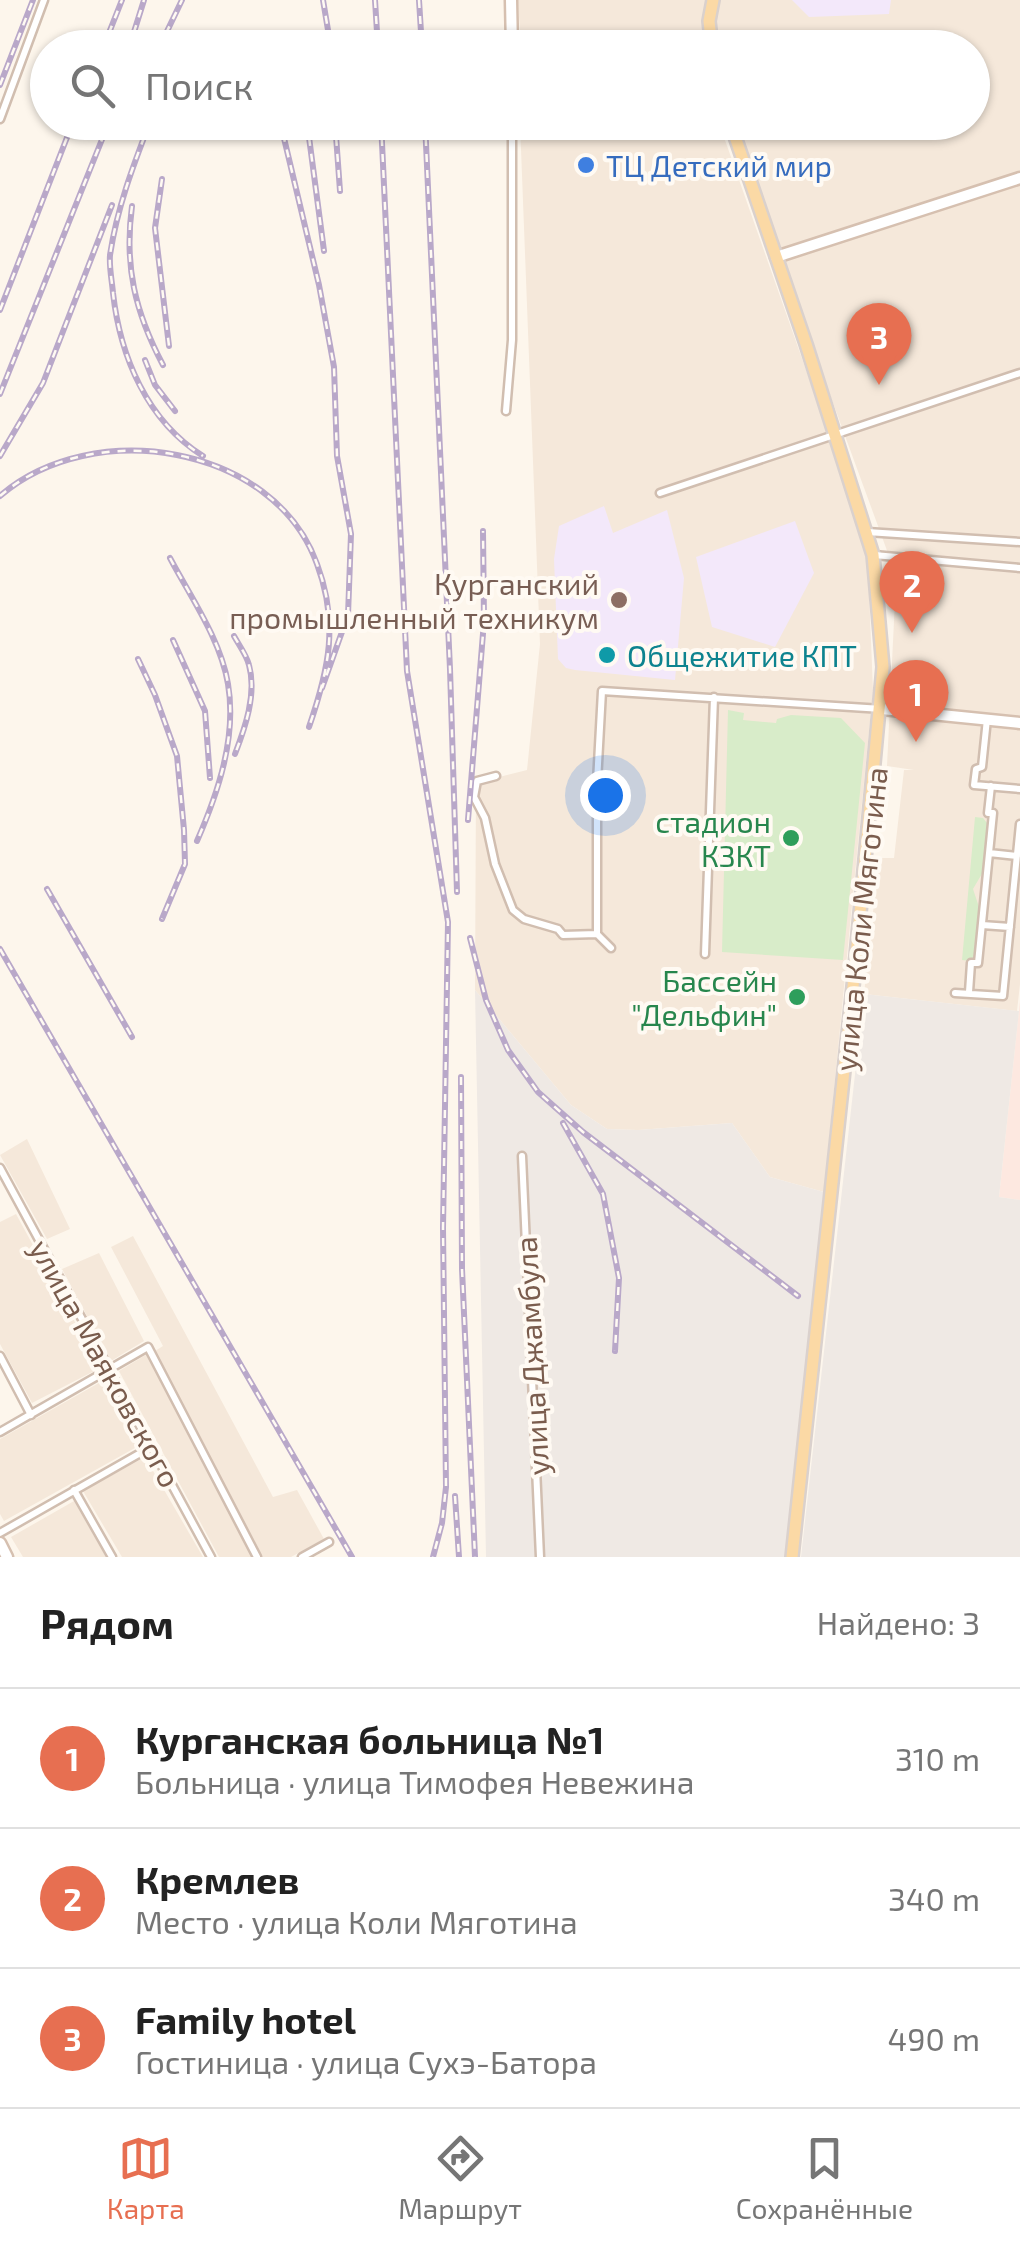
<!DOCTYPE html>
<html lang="ru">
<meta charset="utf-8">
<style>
body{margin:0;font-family:"Exo 2",sans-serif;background:#f6f6f6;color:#222}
.you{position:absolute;left:605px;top:795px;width:35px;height:35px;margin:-25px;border:8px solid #fff;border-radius:50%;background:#1a73e8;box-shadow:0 0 0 15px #1a73e833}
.badge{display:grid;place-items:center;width:65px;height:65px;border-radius:50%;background:#e76f51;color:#fff;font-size:32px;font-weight:700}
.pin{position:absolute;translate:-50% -82px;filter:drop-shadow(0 2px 5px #0008)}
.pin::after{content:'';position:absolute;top:52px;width:35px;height:30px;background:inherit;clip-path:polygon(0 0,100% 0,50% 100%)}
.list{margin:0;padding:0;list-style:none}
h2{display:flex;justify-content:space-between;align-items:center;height:130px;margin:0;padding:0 40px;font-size:42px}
h2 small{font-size:32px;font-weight:400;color:#767676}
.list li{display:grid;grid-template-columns:65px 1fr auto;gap:30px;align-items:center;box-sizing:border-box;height:140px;padding:0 40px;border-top:2px solid #e0e0e0}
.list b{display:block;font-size:38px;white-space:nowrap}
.list p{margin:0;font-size:32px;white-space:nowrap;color:#767676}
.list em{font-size:32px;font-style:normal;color:#767676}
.icon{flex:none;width:55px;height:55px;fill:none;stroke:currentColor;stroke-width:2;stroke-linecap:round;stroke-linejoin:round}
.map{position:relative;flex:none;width:1020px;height:1557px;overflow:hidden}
.search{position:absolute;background:#fff;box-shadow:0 2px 8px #0004;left:30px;right:30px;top:30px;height:110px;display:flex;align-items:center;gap:25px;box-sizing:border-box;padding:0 35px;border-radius:55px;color:#767676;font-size:38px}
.sheet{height:550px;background:#fff}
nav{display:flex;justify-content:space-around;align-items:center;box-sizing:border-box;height:140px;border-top:2px solid #e0e0e0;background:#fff;font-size:28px;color:#767676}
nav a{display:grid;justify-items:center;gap:5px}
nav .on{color:#e76f51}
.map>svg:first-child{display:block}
.residential{fill:#f5e8da}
.commercial{fill:#fde8e0}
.industrial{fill:#efe9e4}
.education{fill:#f3e8fa}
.green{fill:#d8ecc9}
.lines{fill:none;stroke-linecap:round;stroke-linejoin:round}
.street-casing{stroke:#d1beb0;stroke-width:11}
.secondary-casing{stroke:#d6c0b0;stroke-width:15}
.primary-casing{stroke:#dad1cd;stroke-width:16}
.street{stroke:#fff;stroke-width:6}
.secondary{stroke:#fff;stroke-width:10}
.primary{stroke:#fbd9a5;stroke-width:11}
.rail-casing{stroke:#b9a8c9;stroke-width:6}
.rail{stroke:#fffaf3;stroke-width:2.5;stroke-dasharray:8;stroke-linecap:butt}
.shop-dot{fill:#3f7fe0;stroke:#fffaf3;stroke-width:4}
.education-dot{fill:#8d6e63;stroke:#fffaf3;stroke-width:4}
.culture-dot{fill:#0f9aa8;stroke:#fffaf3;stroke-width:4}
.leisure-dot{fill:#2e9e5b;stroke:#fffaf3;stroke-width:4}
.labels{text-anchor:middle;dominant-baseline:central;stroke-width:8;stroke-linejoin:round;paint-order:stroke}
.shop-label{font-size:30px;fill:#366cbe;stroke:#fffaf3;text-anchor:start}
.education-label{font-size:30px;fill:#785e54;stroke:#fffaf3;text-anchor:end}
.culture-label{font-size:30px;fill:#0d838f;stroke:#fffaf3;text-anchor:start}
.leisure-label{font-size:30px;fill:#27864d;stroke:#fffaf3;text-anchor:end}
.street-label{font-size:30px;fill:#7a5c4d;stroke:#fffaf3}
</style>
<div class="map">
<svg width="1020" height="1557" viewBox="0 0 1020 1557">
<rect width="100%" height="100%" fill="#fdf6ec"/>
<path class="residential" d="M518,0H714L706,48L521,47Z
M718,0H1020V174L779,251L736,123L972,122V48L717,47L713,27Z
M520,123H719L867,543L873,690L824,1192L770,1177L732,1123L638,1130L607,1129L571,1105L475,990L476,783L527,770L540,644Z
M1020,180V984L1017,1011L864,994L879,858H894L904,770H914L887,766L895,600L893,567L780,258Z
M27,1139L70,1229L47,1239L0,1155Z
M16,1214L100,1368L32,1403L0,1344V1222Z
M133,1236L273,1497L297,1490L324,1539L291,1557H262L155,1351L163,1346L111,1247Z
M99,1253L144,1341L111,1361L62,1269Z
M149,1353L252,1557H219L119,1371Z
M104,1380L142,1444L4,1521L0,1514V1439Z
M145,1457L203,1557H122L83,1491Z
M74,1501L106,1557H23L11,1537Z"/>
<path class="commercial" d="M1020,1001V1200L999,1197Z"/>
<path class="industrial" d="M475,990L571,1105L607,1129L638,1130L732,1123L770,1177L824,1192L788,1557H486Z
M864,994L1019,1011L999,1197L1020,1200V1557H801Z"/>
<path class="education" d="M792,0H891L889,14L809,17Z
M604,506L613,533L667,510L684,578L675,680L575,670L566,668L558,659L554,559L559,526Z
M795,521L814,573L775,647L712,627L696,557Z"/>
<path class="green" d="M728,710L744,713L743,720L776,723L777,719L791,715L841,718L865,743L843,960L722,952Z
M975,817L983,818L987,823L983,872L973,889L979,907L975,955L970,961L962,960Z"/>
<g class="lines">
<g class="street-casing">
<path id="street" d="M0,119L44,0
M506,411L512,340V122
M660,493L1020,373
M867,532L1020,542
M874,555L1020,568
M987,719L982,767L976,769L974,785L1020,789
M496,776L477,781L474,797L485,818L495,864L513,910L524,919L558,929L563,935L597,934
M989,853L1017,856
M982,925L1010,927
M611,948L597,934V782L602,691L882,709
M705,954L714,697
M969,992L971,963H978L993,813H988L991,786
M955,993L1003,996L1020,824
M522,1156L540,1557
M0,1168L211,1557
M0,1356L31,1415
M0,1432L148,1347L257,1557
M74,1490L112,1557
M0,1533L151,1447
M302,1557L329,1542"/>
</g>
<g class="secondary-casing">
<path id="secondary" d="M511,0L512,48
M776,257L1020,178
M882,709L1020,723
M0,1543L7,1557"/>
</g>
<g class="primary-casing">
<path id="primary" d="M712,48L709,21L713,0
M730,122L806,344L873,555L883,667L854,977L792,1557"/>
</g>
<use href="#street" class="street"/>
<use href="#secondary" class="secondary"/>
<use href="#primary" class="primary"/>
<g class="rail-casing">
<path id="rail" d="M323,0L331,48
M375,0L378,48
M419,0L422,48
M103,48L122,0
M129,48L144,0
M159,48L182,0
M179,48L183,39
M0,85L33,0
M150,122C133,166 117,208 110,255C109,267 112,281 113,293C120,356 147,421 203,456
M307,122L324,251
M335,122L340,191
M381,122L407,671L448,922L443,1228L446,1487L442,1523L433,1557
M425,122L450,669L457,892
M283,134L319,285L334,367L337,456L351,534L348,615L322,688
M162,179L155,228L169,346
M132,206C124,266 135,312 163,365
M0,310L73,122
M145,360L155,385L175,411
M0,394L109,122
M0,456L43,383L112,205
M0,496C92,416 274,444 317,564C339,623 329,669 309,727
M170,558C190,596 221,640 228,684C237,737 218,793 197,841
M234,636C239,645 247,656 249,665C257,694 245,728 235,754
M173,640L205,711L210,778
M138,659L155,695L177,756L184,830L185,864L162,919
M468,820L484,621L483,531
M47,889L132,1037
M470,938L486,1000L508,1050L538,1092L583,1132L798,1296
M0,949L352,1557
M461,1077L462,1269L475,1557
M563,1123L603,1194L619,1278L615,1351
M455,1496L459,1557"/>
</g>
<use href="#rail" class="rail"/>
</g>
<circle class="shop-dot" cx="586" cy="165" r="10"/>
<circle class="education-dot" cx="619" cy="600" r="10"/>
<circle class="culture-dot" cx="607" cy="655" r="10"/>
<g class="leisure-dot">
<circle cx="791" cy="838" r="10"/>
<circle cx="797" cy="997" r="10"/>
</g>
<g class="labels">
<g class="shop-label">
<text x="606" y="165">ТЦ Детский мир</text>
</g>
<g class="education-label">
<text x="599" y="583">Курганский<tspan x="599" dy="34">промышленный техникум</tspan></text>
</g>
<g class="culture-label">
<text x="627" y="655">Общежитие КПТ</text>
</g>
<g class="leisure-label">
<text x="771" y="821">стадион<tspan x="771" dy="34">КЗКТ</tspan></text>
<text x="777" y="980">Бассейн<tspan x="777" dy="34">"Дельфин"</tspan></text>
</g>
<g class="street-label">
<text transform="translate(860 919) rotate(-84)">улица Коли Мяготина</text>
<text transform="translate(531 1356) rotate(-93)">улица Джамбула</text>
<text transform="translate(106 1363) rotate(61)">улица Маяковского</text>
</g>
</g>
</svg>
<div class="you"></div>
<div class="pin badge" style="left:916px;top:742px">1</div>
<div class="pin badge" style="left:912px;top:633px">2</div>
<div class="pin badge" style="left:879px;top:385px">3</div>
<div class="search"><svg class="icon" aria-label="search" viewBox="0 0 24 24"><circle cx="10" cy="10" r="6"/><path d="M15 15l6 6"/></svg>Поиск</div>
</div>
<section class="sheet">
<h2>Рядом<small>Найдено: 3</small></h2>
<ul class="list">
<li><span class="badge">1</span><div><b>Курганская больница №1</b><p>Больница · улица Тимофея Невежина</p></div><em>310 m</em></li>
<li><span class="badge">2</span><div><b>Кремлев</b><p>Место · улица Коли Мяготина</p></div><em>340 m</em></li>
<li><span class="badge">3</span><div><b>Family hotel</b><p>Гостиница · улица Сухэ-Батора</p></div><em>490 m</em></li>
</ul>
</section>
<nav>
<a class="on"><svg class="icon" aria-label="map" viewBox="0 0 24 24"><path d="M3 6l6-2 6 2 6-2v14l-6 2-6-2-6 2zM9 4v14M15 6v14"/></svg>Карта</a>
<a><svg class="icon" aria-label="directions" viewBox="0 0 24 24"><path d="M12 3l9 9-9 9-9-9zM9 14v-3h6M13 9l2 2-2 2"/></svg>Маршрут</a>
<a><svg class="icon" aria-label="saved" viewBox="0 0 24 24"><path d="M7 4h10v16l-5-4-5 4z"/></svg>Сохранённые</a>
</nav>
